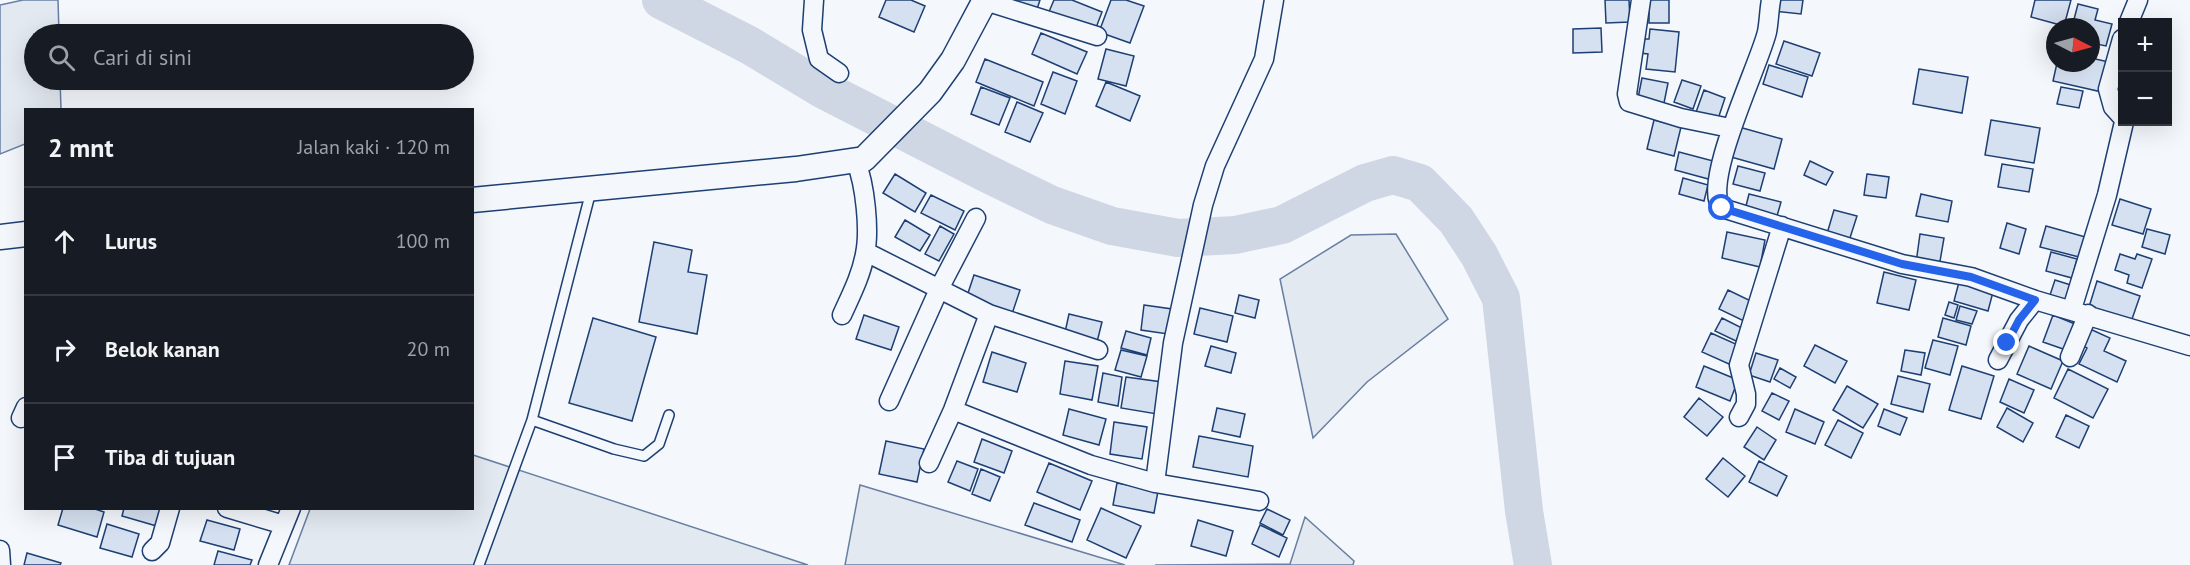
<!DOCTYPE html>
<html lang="id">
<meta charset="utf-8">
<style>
body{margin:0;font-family:"PT Sans",sans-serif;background:#242831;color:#f1f3f6}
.controls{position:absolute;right:18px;top:18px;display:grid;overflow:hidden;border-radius:0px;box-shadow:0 6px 24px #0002}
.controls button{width:54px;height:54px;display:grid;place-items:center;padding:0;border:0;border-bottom:2px solid #363941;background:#171b24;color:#f1f3f6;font:30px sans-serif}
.compass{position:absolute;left:2046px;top:18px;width:54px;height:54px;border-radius:50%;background:#171b24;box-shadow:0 6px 24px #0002;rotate:96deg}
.stop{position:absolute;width:18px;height:18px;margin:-14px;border:4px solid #2563eb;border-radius:50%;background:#fff}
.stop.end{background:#2563eb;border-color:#fff;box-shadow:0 2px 6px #0008}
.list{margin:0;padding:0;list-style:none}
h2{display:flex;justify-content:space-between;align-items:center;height:78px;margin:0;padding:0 24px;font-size:26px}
h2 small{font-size:20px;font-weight:400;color:#9ea1a6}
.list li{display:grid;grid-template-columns:39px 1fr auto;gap:18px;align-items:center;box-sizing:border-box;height:108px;padding:0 24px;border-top:2px solid #363941}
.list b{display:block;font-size:22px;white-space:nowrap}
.list em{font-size:20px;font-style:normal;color:#9ea1a6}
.icon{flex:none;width:33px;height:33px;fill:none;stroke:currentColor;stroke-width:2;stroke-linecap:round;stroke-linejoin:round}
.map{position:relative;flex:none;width:2190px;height:565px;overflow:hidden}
.search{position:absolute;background:#171b24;box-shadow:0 6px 24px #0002;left:24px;top:24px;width:450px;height:66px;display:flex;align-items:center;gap:15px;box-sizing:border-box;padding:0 21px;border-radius:33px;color:#9ea1a6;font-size:22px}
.panel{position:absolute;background:#171b24;box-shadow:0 6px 24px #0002;left:24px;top:108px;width:450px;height:402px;border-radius:0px}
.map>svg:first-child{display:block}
.green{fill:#e3e9f0;stroke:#687fa3;stroke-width:1.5}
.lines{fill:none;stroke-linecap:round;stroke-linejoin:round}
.river{stroke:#cfd7e4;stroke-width:38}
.building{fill:#d5e0f0;stroke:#1d3f73;stroke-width:1.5}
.service-casing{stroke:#1d3f73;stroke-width:12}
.minor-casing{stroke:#1d3f73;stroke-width:21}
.tertiary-casing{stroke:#1d3f73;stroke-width:27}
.service{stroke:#f4f7fb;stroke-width:9}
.minor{stroke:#f4f7fb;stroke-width:18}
.tertiary{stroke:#f4f7fb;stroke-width:24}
.route{stroke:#2563eb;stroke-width:8}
</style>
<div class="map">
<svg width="2190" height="565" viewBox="0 0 2190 565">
<rect width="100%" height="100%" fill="#f4f7fb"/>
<path class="green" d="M23,0H58L59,34H34V80H60L61,109L26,110L25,144L0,154V5Z
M1396,234L1448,319L1367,382L1313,438L1280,279L1351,235Z
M473,455L808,565H289L310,509L472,508Z
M860,485L1125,565H845Z
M1305,517L1354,561L1353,565H1155L1290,564Z"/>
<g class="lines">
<path class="river" d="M661,0L749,45L822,89L986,173L1052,205L1112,226L1178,238L1235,235L1282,225L1365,183L1393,175L1420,183L1456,220L1479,255L1501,298L1524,511L1533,565"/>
</g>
<path class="building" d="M886,0H911L925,6L914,32L879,17Z
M1012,0H1040L1037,9Z
M1054,0H1072L1102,12L1094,33L1048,14Z
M1111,0H1126L1144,6L1130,43L1099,32Z
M1605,0H1629L1630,22L1606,23Z
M1649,0H1669V23H1649Z
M1775,0H1803L1801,14L1774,11Z
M2035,0H2071L2064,26L2031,17Z
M2078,4L2098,9L2095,20L2112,24L2106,46L2091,43V27H2072Z
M1601,28L1602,52L1573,53V29Z
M1650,29L1679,32L1675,72L1646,69L1648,54L1640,53L1641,39H1649Z
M1041,33L1087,52L1077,74L1032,54Z
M1784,41L1820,53L1812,76L1776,64Z
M1106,49L1134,56L1126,86L1098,79Z
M2091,58L2109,62L2102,92L2053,81L2057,63H2091Z
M985,59L1043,82L1034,106L976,82Z
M1769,65L1808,77L1802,97L1763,84Z
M1919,69L1968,77L1962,113L1913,104Z
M1053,72L1077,81L1065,114L1041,104Z
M1642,78L1668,83L1663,108L1637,103Z
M1682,80L1701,86L1693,109L1674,102Z
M1106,82L1140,96L1130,121L1096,106Z
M981,87L1010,98L999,125L971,114Z
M2061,87L2083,91L2079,108L2057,104Z
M1704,90L1725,98L1717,122L1695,115Z
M1017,102L1043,113L1030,142L1005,132Z
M1654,120L1681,127L1674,156L1647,149Z
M1991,120L2040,128L2034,163L1985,155Z
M1739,127L1782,139L1774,169L1731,157Z
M1679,152L1717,162L1712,180L1675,170Z
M1810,161L1833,172L1826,185L1804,175Z
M2002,164L2033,169L2029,192L1998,187Z
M1738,166L1765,173L1760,191L1733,184Z
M895,174L926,193L915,212L883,193Z
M1867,174L1889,177L1886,198L1864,195Z
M1683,178L1708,185L1704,201L1679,194Z
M1749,194L1781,202L1775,223L1744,214Z
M1921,194L1952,201L1948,222L1916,216Z
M931,195L964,211L955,230L921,213Z
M2120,199L2151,209L2143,234L2112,225Z
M1834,210L1857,216L1848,244L1826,237Z
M905,220L930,235L920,251L895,237Z
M2007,223L2026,229L2019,254L2000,248Z
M940,226L954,234L939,261L925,254Z
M2046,226L2089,238L2083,258L2040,247Z
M2147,229L2170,235L2165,254L2142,247Z
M1727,232L1765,240L1760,267L1722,258Z
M1920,234L1944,238L1939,267L1916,263Z
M654,242L692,250L688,272L707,275L697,334L639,322Z
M2051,252L2077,259L2072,278L2046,271Z
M2120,254L2135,259L2137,254L2152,259L2142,288L2127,283L2129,275L2115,270Z
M1884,272L1916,280L1909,310L1877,303Z
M974,275L1020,290L1012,314L966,299Z
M2055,280L2074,286L2069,302L2050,295Z
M2097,281L2140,296L2131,322L2089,307Z
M1959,282L1993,292L1988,311L1954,301Z
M1728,290L1755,303L1746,322L1719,309Z
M1239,295L1259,300L1255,318L1235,313Z
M1949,302L1958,305L1954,318L1945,315Z
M1144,305L1172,309L1168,334L1141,330Z
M1960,306L1977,311L1972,324L1956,320Z
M1200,308L1233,316L1227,342L1194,334Z
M1069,314L1102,322L1096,346L1064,337Z
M864,315L899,327L891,350L856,339Z
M2053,315L2075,324L2066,350L2043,342Z
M593,318L656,337L632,421L569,403Z
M1722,318L1742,328L1736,341L1715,331Z
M1943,318L1971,326L1966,345L1938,337Z
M2090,329L2110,338L2104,351L2126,361L2117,382L2079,364L2087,348L2082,345Z
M1126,331L1151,338L1147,355L1121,348Z
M1711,333L1738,345L1729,364L1702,352Z
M1933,340L1958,346L1950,375L1925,368Z
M1815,345L1847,361L1835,383L1804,366Z
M1211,346L1236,353L1231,373L1205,366Z
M2029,346L2063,361L2051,389L2017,374Z
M1121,350L1147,356L1141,377L1115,370Z
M1905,350L1925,353L1921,375L1901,371Z
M992,352L1026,363L1017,392L983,382Z
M1756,353L1778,360L1770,382L1749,375Z
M1065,361L1098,366L1092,400L1060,394Z
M1704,366L1738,380L1730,401L1696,387Z
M1962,366L1994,376L1981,419L1949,410Z
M1780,368L1796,377L1790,388L1774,379Z
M2068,369L2108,389L2093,418L2054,398Z
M1103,373L1122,377L1118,406L1098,402Z
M1898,376L1930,384L1923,412L1891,404Z
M1126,377L1162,382L1157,414L1121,408Z
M2009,379L2034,390L2024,413L2000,402Z
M1847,386L1878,404L1863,428L1833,410Z
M1772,393L1789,401L1779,420L1762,411Z
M1699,398L1723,417L1707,436L1684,417Z
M1217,408L1245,414L1240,437L1212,431Z
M2007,408L2033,423L2023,442L1997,427Z
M1069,409L1106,419L1099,445L1063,435Z
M1795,409L1824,422L1815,444L1786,432Z
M1884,409L1907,418L1900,435L1878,426Z
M2066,415L2089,426L2079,448L2056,437Z
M1838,420L1863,433L1851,458L1825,445Z
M1114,422L1147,427L1142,459L1110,454Z
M1757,427L1776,440L1764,460L1744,447Z
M1199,436L1253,446L1248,477L1193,467Z
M982,439L1012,451L1004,473L974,462Z
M886,441L924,449L917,482L879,474Z
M1723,458L1745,476L1728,497L1706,479Z
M957,461L978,469L970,491L948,482Z
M1759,461L1787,476L1777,496L1749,482Z
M1049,463L1092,481L1080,510L1037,492Z
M981,469L1000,477L990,501L972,494Z
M1117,483L1158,491L1154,513L1113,505Z
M1034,503L1080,520L1072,542L1025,525Z
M63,508H92L104,512L97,537L58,525Z
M124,508H165L160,527L122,516Z
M1101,508L1141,526L1126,558L1087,540Z
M1267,509L1290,520L1283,535L1260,523Z
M207,520L240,529L234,550L200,541Z
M1198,520L1233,531L1226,556L1191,546Z
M107,524L139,534L132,557L100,548Z
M1260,525L1287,538L1279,557L1252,544Z
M218,551L252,560L250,565H214Z
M27,553L61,563L60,565H24Z"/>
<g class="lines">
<g class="service-casing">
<path id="service" d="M532,420L614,449L644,456L659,444L669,415
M479,565L532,420L591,191"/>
</g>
<g class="minor-casing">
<path id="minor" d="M814,0L812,30L819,59L839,73
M1641,0L1627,94L1629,102L1681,118L1730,128
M1771,0C1769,11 1769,22 1767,32C1760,63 1700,185 1722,208L1902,264L1971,277L2035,300L2190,346
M985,1L1097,36
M2129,22L2138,0
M2122,39L2108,89L2113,107L2122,117
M866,252L989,314L1098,350
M2072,309L2107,195L2124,122
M842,315C851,295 861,276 865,254C870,230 865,184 856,162
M2070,357L2088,314
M1998,360L2019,320L2035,300
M889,401L940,287L976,218
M953,410L1091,465L1155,483L1259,501
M1739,417L1746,404V394L1739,365L1782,226
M21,418L26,407
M929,463L953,410L989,314
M1155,483L1173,343L1203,205L1215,166L1264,59L1274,0
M227,508L284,525
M0,550L1,565
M152,551L160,543L170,508
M268,565L291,508"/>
</g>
<g class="tertiary-casing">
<path id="tertiary" d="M472,200L796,169L864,159L930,92L953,60L985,0
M0,237L26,234"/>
</g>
<use href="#service" class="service"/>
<use href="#minor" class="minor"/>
<use href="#tertiary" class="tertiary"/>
</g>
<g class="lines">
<path class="route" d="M1722,208L1902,264L1971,277L2035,300L2019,320L2007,343"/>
</g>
</svg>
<div class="controls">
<button>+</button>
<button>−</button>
</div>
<svg class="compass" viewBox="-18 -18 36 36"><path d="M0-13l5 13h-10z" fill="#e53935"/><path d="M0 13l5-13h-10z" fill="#9ea1a6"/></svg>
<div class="stop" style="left:1722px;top:208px"></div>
<div class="stop end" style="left:2007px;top:343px"></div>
<div class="search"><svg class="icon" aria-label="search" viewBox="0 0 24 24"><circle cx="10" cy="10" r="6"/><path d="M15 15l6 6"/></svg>Cari di sini</div>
<section class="panel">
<h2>2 mnt<small>Jalan kaki · 120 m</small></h2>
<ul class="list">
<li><svg class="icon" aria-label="ahead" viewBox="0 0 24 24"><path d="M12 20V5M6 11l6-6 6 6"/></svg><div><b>Lurus</b></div><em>100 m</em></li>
<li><svg class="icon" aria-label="right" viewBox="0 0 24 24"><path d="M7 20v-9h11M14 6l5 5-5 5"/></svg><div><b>Belok kanan</b></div><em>20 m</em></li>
<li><svg class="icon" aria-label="arrive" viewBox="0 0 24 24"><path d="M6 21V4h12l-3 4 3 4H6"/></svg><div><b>Tiba di tujuan</b></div></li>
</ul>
</section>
</div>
